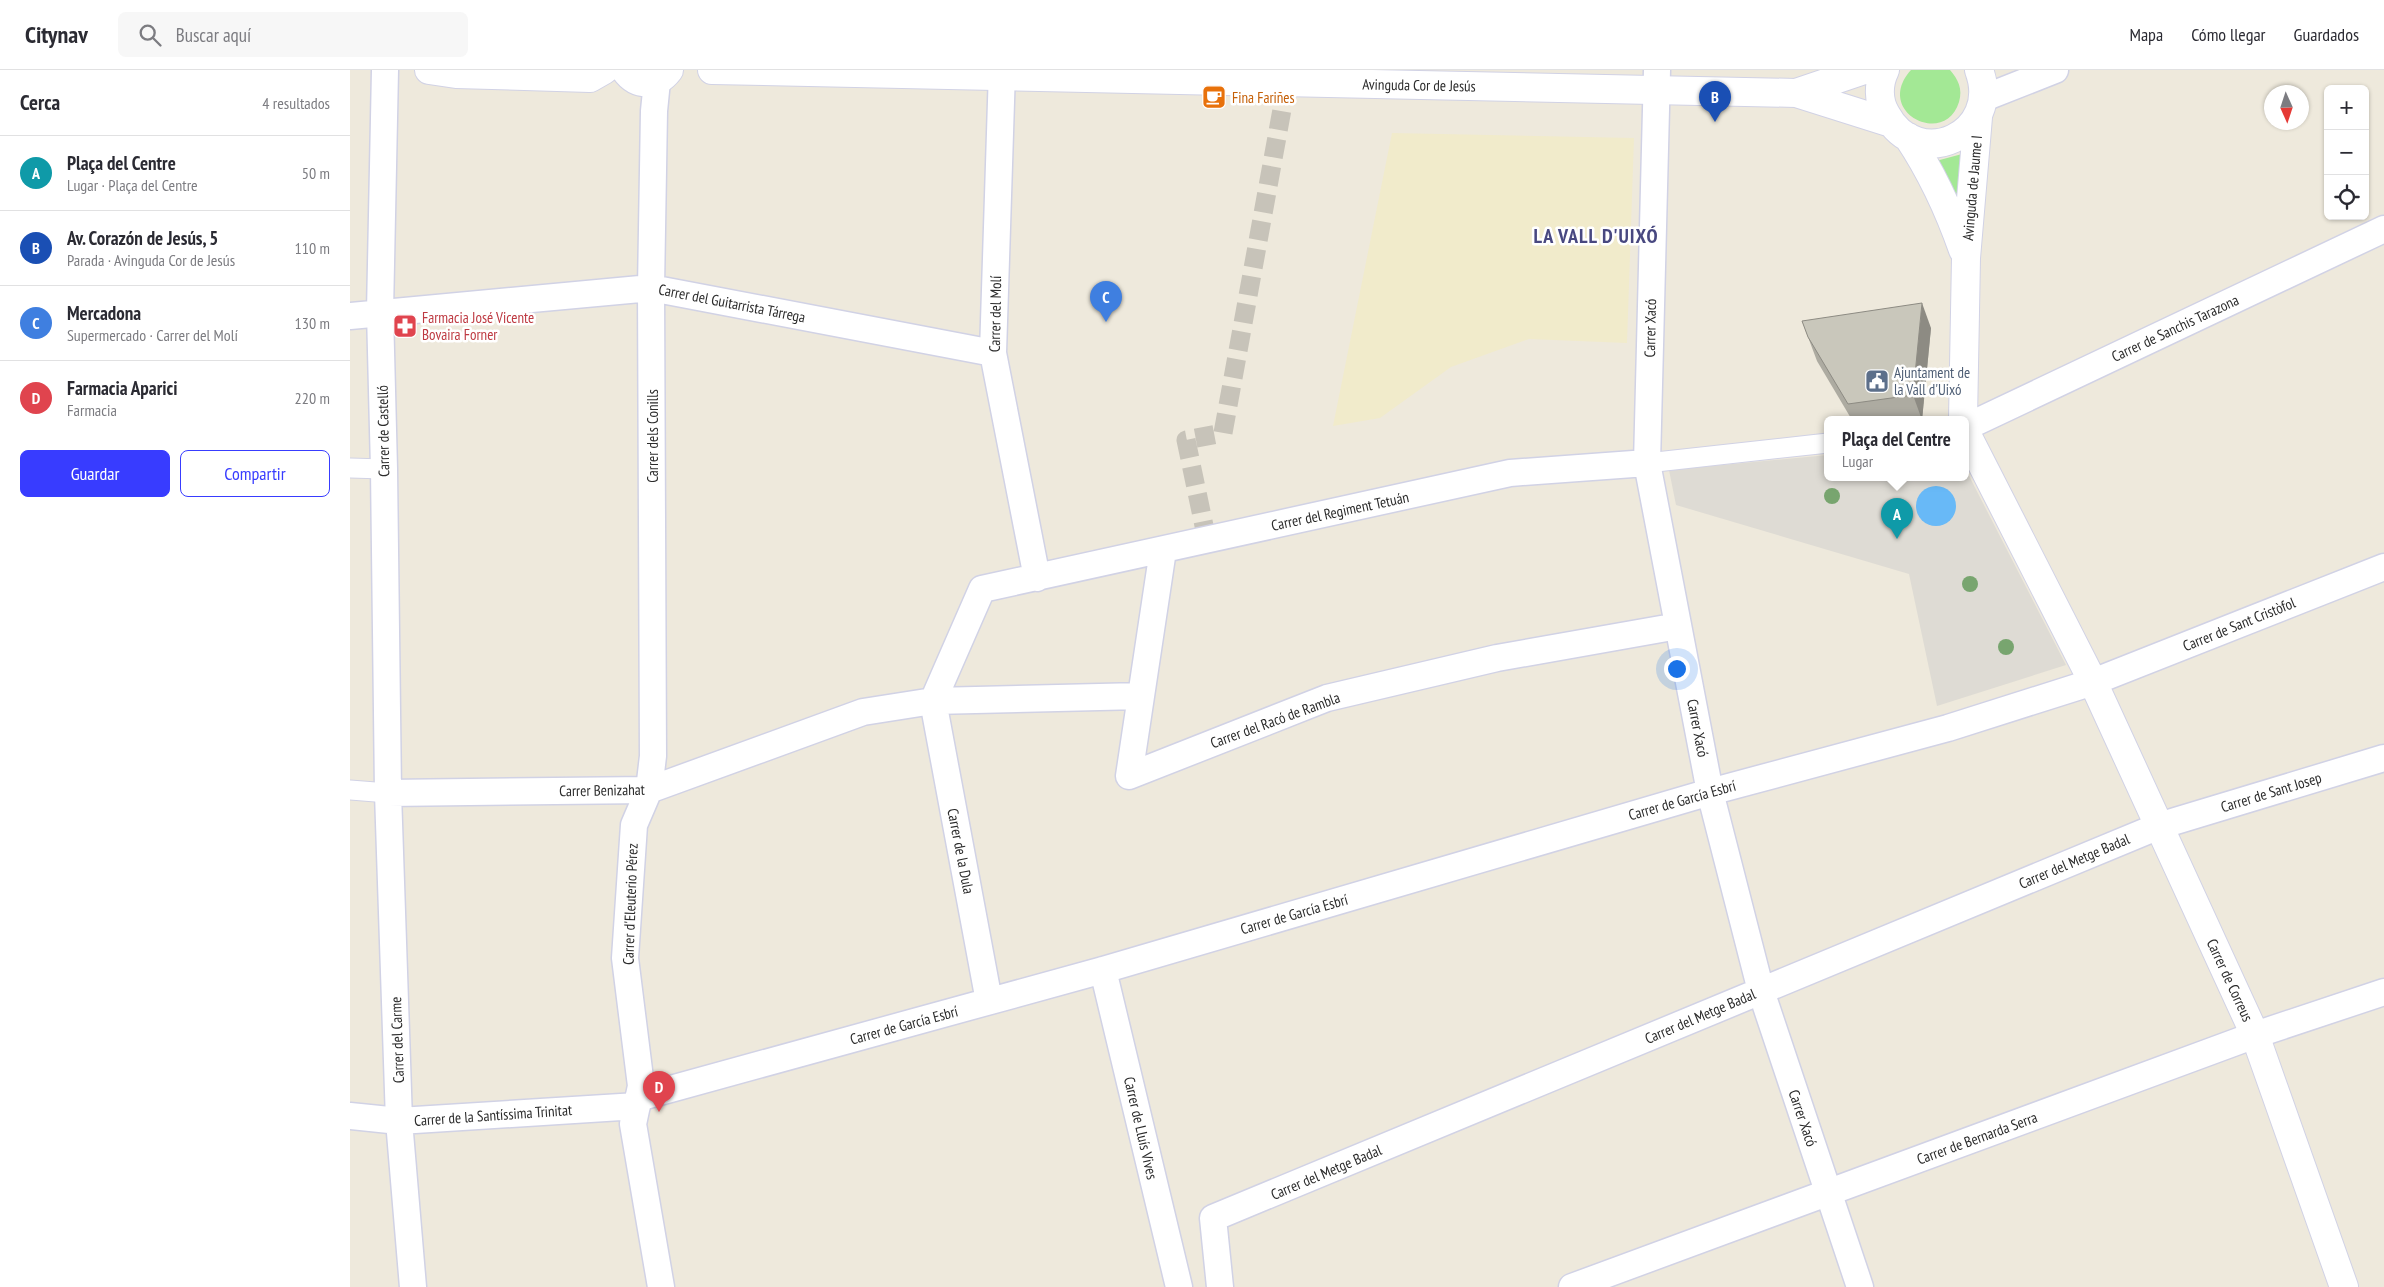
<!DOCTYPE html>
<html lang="es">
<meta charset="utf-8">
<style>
body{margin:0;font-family:"PT Sans Narrow",sans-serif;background:#f7f7f7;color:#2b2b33}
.controls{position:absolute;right:15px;top:15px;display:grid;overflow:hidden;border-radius:8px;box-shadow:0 1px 4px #0004}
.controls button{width:45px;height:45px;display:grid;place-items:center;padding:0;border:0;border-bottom:1px solid #e1e1e2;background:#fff;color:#2b2b33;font:25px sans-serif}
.compass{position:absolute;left:1914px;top:15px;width:45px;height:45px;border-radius:50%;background:#fff;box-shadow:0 1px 4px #0004;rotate:177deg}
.you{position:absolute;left:1326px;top:598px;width:18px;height:18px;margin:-12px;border:4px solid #fff;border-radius:50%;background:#1a73e8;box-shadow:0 0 0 8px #1a73e833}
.badge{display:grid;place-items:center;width:32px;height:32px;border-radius:50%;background:#383cff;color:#fff;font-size:16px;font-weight:700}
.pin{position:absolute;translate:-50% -41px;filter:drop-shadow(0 1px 2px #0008)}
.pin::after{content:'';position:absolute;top:26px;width:18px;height:15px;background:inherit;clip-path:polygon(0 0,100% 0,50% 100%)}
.popup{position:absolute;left:1474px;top:346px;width:145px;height:65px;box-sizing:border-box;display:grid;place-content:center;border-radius:8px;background:#fff;filter:drop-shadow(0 1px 4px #0005);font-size:16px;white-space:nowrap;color:#7c7c81}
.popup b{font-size:19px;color:#2b2b33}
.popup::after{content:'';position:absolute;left:50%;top:100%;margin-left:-10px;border:10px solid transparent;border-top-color:#fff}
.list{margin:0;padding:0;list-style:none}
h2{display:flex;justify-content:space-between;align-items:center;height:65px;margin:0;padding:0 20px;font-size:21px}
h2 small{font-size:16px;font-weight:400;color:#7c7c81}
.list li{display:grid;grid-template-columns:32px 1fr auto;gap:15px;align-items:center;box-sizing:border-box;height:75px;padding:0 20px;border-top:1px solid #e1e1e2}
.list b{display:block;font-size:19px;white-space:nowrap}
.list p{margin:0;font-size:16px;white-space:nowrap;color:#7c7c81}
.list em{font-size:16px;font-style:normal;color:#7c7c81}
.actions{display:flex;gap:10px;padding:15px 20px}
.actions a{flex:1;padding:11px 0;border:1px solid #383cff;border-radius:8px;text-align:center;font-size:18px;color:#383cff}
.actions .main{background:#383cff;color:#fff}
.icon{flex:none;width:28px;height:28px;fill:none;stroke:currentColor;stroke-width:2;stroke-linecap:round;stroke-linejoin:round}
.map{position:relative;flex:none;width:2034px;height:1217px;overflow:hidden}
header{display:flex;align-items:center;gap:30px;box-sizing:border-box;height:70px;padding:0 25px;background:#fff;border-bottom:1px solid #e1e1e2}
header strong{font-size:24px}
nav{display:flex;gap:28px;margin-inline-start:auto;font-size:18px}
.search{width:350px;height:45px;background:#f7f7f7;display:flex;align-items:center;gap:12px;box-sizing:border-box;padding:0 18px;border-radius:8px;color:#7c7c81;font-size:19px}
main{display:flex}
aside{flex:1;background:#fff}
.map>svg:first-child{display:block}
.education{fill:#f1ebcb}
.green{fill:#a3e895}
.plaza{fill:#dedbd4}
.water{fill:#68b9f7}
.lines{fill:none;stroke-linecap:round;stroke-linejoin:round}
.pedestrian-tunnel{stroke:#c7c3b9;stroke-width:19;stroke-dasharray:19 9;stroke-linecap:butt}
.pedestrian-casing{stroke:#d1d2e5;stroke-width:21}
.minor-casing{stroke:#d1d2e5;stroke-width:29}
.tertiary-casing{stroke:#d1d2e5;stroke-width:30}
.pedestrian{stroke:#fff;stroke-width:19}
.minor{stroke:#fff;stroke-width:26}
.tertiary{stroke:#fff;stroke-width:28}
.tree{fill:#78a56f}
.wall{fill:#adaba1}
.shaded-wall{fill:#8d8b83}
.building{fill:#c9c7bb;stroke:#8d8b83}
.labels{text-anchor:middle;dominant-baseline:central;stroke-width:5;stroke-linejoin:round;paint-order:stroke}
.street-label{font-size:15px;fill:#2b2b2b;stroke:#fff}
.food-label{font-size:15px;fill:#c56008;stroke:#fff;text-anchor:start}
.health-label{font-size:15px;fill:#be3a42;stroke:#fff;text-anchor:start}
.service-label{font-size:15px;fill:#4e5e75;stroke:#fff;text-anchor:start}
.district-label{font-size:20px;font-weight:bold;letter-spacing:1px;fill:#484880;stroke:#fff}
</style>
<header>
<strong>Citynav</strong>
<div class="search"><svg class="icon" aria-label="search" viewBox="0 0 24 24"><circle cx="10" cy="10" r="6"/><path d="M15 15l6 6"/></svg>Buscar aquí</div>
<nav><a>Mapa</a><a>Cómo llegar</a><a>Guardados</a></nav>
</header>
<main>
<aside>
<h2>Cerca<small>4 resultados</small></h2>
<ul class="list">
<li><span class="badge" style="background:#0f9aa8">A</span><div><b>Plaça del Centre</b><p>Lugar · Plaça del Centre</p></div><em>50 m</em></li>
<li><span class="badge" style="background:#1a4fb4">B</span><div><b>Av. Corazón de Jesús, 5</b><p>Parada · Avinguda Cor de Jesús</p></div><em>110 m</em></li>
<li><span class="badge" style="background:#3f7fe0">C</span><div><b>Mercadona</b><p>Supermercado · Carrer del Molí</p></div><em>130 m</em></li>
<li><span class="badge" style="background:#e0444e">D</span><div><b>Farmacia Aparici</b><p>Farmacia</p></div><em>220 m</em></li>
</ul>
<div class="actions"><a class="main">Guardar</a><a>Compartir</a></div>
</aside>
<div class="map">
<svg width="2034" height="1217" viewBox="0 0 2034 1217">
<rect width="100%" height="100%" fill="#eee9dc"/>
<path class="education" d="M1042,63L1284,68L1277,273L1179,269L1101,297L1030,348L983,356Z"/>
<path class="green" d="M1561,0H1600C1608,9 1613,19 1609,32C1595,78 1523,42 1561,0Z
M1612,84L1616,155L1586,91Z"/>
<path class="plaza" d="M1478,385V408H1616V400L1716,595L1587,636L1559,504L1326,435L1319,400Z"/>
<path class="water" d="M1566 436a20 20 0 1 1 40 0a20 20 0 1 1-40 0Z"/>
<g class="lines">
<path class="pedestrian-tunnel" d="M857,470L836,370L873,363L937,12"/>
<g class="pedestrian-casing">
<path id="pedestrian" d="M1297,393L1478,373
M0,398L34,399
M0,720L38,723"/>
</g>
<g class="minor-casing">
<path id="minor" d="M35,0L30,242L34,399L38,723L49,1051L63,1217
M652,0L643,283L687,508
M1307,0L1297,393L1360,722L1411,921L1510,1217
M307,11L304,41L301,218L303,686L299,720L284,755L275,888L291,1016L283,1054L311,1217
M1634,28L1705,0
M0,246L301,218L643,283
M1616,357L2034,159
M813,480L779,706L977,628L1147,588L1328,556
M38,723L299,720L513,642L583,631L632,519L1160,403L1297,393
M753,900L829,1217
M639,931L583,631L791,626
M288,1028L753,900L1360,722L1598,658L1743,612L2034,497
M0,1046L49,1051L287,1036
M870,1217L863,1148L1809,756L2034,688
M1222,1217L1905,965L2034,922"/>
</g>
<g class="tertiary-casing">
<path id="tertiary" d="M79,0L106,4L240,8L254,0
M275,0C287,17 307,16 319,0
M362,0L1446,23L1541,53
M1535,0C1528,14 1528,31 1536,44C1568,104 1653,64 1629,0
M1446,23L1514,0
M1558,67C1582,103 1599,140 1613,180
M1613,350L1616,188L1628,47
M1616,363L1743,612L1905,965L1994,1217"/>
</g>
<use href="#pedestrian" class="pedestrian"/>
<use href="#minor" class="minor"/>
<use href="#tertiary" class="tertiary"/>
</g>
<g class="tree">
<circle cx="1482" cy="426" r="8"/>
<circle cx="1620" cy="514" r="8"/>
<circle cx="1656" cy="577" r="8"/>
</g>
<path class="wall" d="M1452,251L1581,258L1572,350H1502L1467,291Z"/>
<path class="shaded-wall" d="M1572,233L1581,258L1572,350L1563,325Z"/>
<path class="building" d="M1572,233L1563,325L1498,334L1458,267L1452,251Z"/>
<defs>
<g id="cafe-square" transform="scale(1.25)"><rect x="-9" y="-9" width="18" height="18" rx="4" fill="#e8710a" stroke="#fff"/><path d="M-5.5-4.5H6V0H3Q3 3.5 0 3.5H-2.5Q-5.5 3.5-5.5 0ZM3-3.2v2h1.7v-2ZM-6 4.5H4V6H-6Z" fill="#fff"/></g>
<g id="pharmacy-square" transform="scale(1.25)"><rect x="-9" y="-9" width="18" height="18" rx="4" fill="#e0444e" stroke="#fff"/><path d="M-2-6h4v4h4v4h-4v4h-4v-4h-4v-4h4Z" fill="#fff"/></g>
<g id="civic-square" transform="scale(1.25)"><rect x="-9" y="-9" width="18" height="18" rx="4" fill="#5c6f8a" stroke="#fff"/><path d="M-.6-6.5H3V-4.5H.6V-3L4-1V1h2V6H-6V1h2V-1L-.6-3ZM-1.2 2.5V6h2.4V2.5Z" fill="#fff"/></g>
</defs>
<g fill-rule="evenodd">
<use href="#cafe-square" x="864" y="27"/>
<use href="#pharmacy-square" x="55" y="256"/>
<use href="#civic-square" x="1527" y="311"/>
</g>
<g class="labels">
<g class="street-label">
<text transform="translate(1069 15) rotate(1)">Avinguda Cor de Jesús</text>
<text transform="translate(1622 118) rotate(-85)">Avinguda de Jaume I</text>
<text transform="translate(382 233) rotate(11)">Carrer del Guitarrista Tárrega</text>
<text transform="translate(645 244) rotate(-89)">Carrer del Molí</text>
<text transform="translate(1300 258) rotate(-89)">Carrer Xacó</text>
<text transform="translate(1825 258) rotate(-25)">Carrer de Sanchis Tarazona</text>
<text transform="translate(33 361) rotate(-91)">Carrer de Castelló</text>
<text transform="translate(302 366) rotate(-90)">Carrer dels Conills</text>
<text transform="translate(990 441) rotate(-12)">Carrer del Regiment Tetuán</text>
<text transform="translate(1889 554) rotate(-22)">Carrer de Sant Cristòfol</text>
<text transform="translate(925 650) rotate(-20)">Carrer del Racó de Rambla</text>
<text transform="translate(1348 658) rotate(79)">Carrer Xacó</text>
<text transform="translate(252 720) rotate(-1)">Carrer Benizahat</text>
<text transform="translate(1921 722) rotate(-17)">Carrer de Sant Josep</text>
<text transform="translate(1332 730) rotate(-16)">Carrer de García Esbrí</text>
<text transform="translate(611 781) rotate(79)">Carrer de la Dula</text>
<text transform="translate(1724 791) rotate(-23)">Carrer del Metge Badal</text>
<text transform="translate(280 834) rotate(-88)">Carrer d'Eleuterio Pérez</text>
<text transform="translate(944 844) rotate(-16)">Carrer de García Esbrí</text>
<text transform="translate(1880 910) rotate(65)">Carrer de Correus</text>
<text transform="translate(1350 946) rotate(-23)">Carrer del Metge Badal</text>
<text transform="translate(554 955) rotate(-15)">Carrer de García Esbrí</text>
<text transform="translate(47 970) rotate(-92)">Carrer del Carme</text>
<text transform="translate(143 1045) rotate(-4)">Carrer de la Santíssima Trinitat</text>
<text transform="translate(1453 1048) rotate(71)">Carrer Xacó</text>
<text transform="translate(791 1058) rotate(77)">Carrer de Lluís Vives</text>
<text transform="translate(1627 1068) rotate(-20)">Carrer de Bernarda Serra</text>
<text transform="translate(976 1102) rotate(-23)">Carrer del Metge Badal</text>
</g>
<g class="food-label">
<text x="882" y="27">Fina Fariñes</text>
</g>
<g class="health-label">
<text x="72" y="247">Farmacia José Vicente<tspan x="72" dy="17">Bovaira Forner</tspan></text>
</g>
<g class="service-label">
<text x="1544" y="302">Ajuntament de<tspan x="1544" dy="17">la Vall d'Uixó</tspan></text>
</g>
<g class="district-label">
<text x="1246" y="166">LA VALL D'UIXÓ</text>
</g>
</g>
</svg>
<div class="controls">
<button>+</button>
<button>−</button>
<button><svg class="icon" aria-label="locate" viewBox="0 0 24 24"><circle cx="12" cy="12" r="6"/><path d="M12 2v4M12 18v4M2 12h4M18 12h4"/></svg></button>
</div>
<svg class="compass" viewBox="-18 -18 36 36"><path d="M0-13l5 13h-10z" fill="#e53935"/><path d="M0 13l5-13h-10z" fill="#7c7c81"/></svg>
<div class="you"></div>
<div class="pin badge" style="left:1547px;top:469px;background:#0f9aa8">A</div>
<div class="popup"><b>Plaça del Centre</b>Lugar</div>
<div class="pin badge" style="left:1365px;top:52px;background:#1a4fb4">B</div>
<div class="pin badge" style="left:756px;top:252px;background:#3f7fe0">C</div>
<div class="pin badge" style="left:309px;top:1042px;background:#e0444e">D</div>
</div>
</main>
